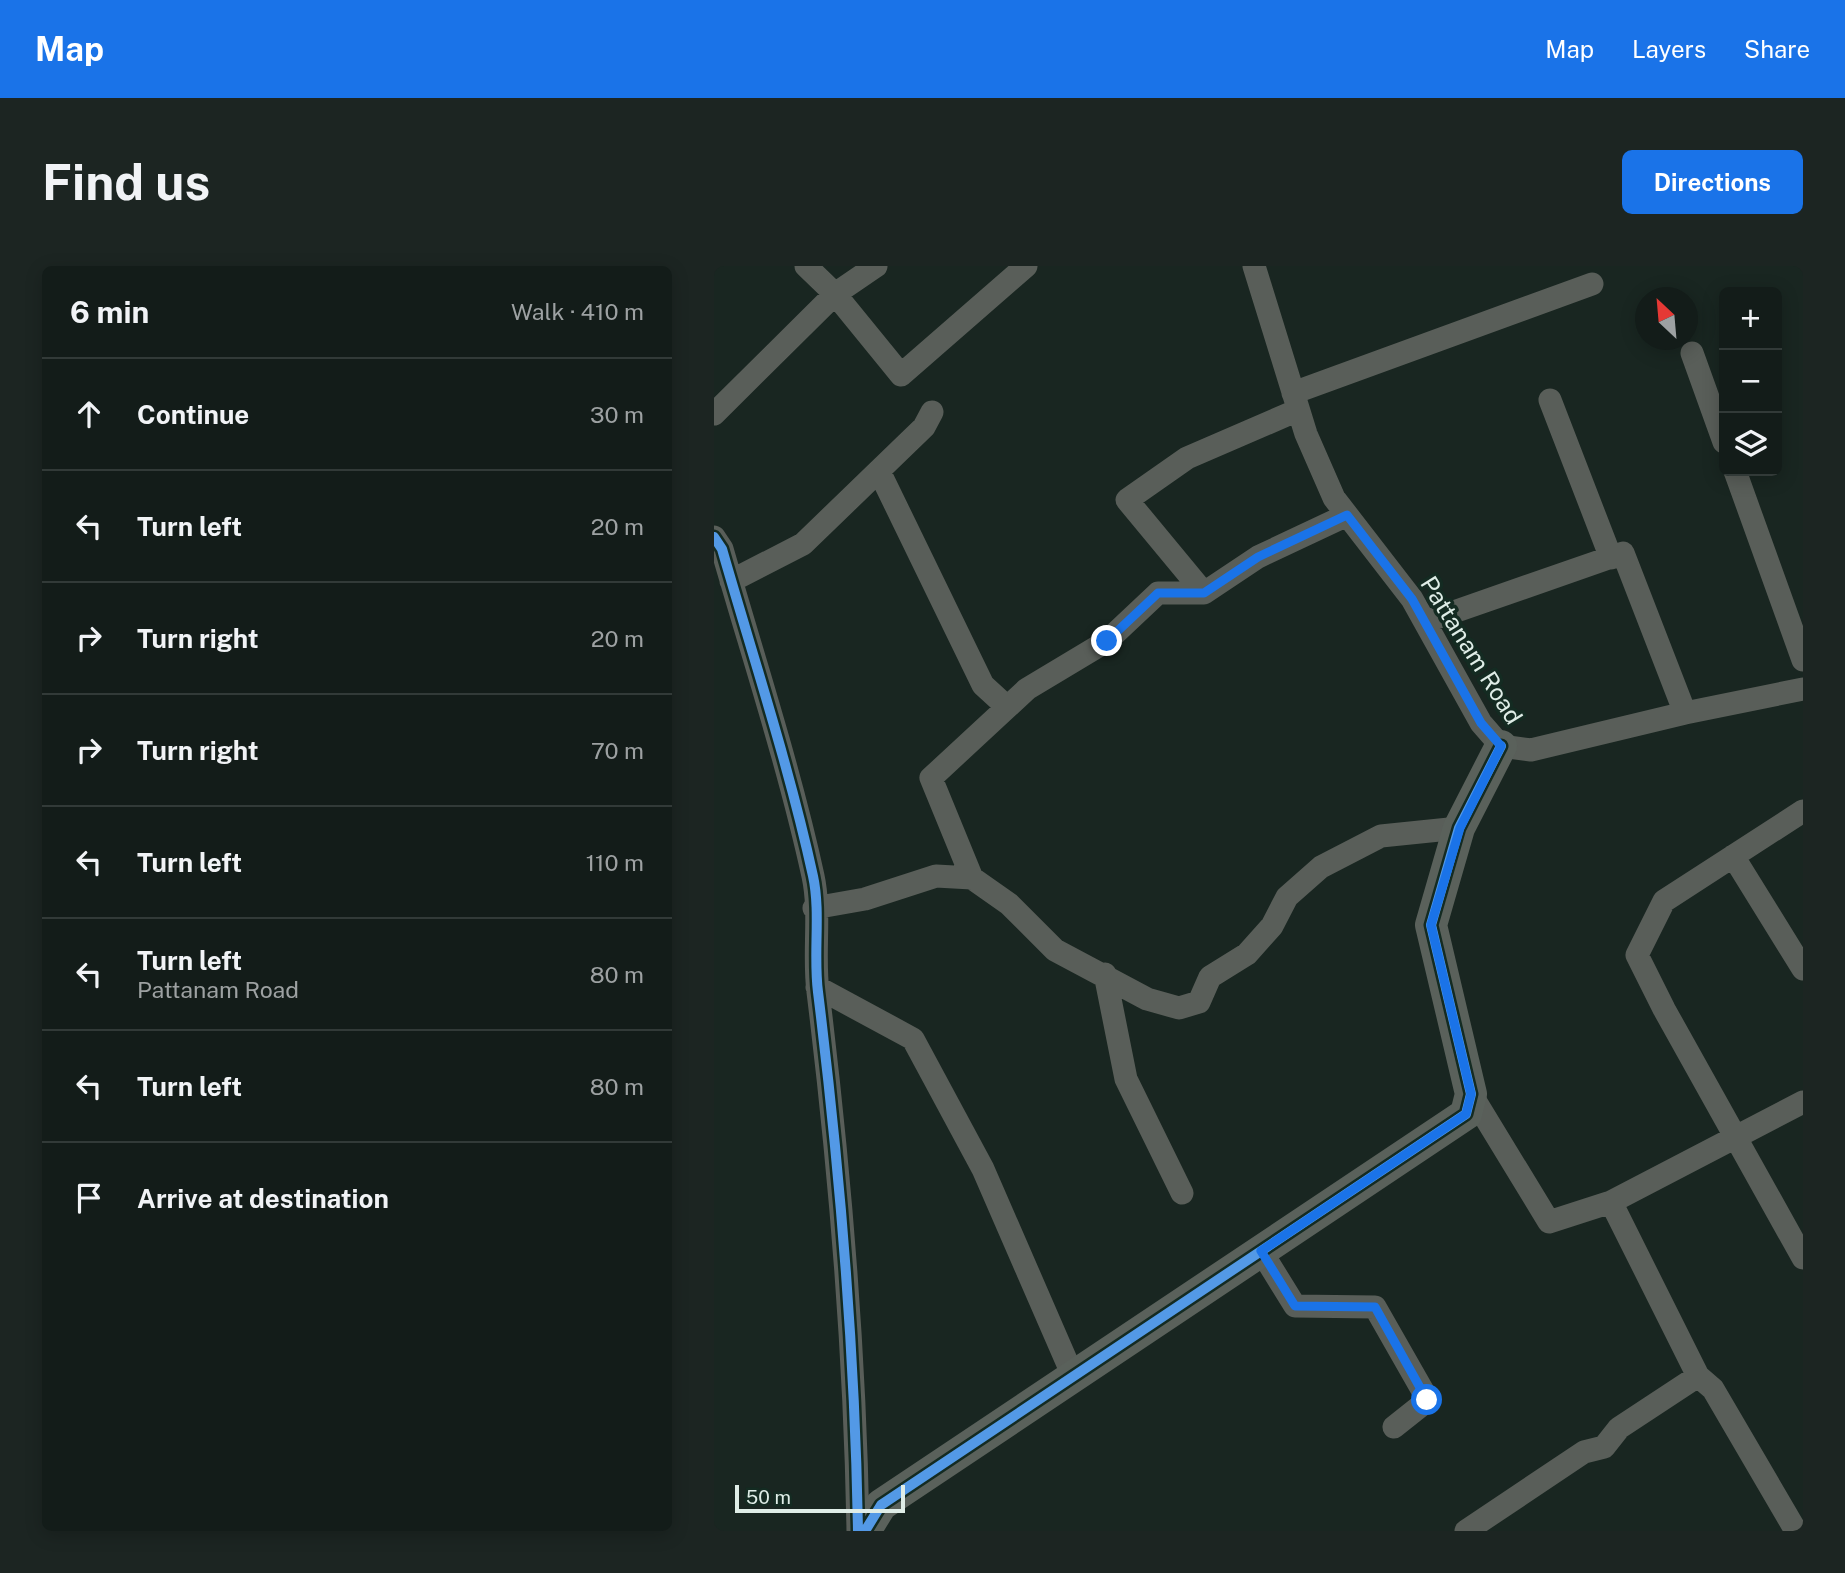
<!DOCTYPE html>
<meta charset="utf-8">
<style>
body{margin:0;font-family:"Public Sans",sans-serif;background:#1c2522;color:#f1f3f6}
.controls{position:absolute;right:21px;top:21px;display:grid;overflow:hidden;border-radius:10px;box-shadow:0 4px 18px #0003}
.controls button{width:63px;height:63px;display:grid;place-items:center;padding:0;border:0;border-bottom:2px solid #323a38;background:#131c19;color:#f1f3f6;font:35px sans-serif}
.compass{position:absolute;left:921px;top:21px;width:63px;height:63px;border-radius:50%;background:#131c19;box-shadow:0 4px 18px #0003;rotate:334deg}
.scale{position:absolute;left:21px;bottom:18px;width:170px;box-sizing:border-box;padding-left:7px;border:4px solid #dfede7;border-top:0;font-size:19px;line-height:24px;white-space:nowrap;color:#dfede7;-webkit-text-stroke:5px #142b22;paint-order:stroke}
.stop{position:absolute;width:21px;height:21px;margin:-16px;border:5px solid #1a73e8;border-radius:50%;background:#fff}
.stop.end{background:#1a73e8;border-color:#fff;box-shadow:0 2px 7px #0008}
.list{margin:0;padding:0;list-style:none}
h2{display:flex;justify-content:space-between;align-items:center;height:91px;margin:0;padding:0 28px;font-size:30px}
h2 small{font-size:23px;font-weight:400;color:#9da1a2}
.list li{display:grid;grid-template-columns:46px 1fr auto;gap:21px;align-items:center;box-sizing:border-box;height:112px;padding:0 28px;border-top:2px solid #323a38}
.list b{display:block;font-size:26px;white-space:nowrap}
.list p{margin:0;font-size:23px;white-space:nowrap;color:#9da1a2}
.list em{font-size:23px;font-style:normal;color:#9da1a2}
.icon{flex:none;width:38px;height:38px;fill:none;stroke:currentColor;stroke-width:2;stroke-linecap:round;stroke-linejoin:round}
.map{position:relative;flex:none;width:1089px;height:1265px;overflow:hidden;border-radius:10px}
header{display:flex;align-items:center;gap:42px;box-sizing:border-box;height:98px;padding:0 35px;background:#1a73e8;color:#fff}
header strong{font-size:33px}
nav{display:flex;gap:38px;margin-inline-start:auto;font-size:24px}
.intro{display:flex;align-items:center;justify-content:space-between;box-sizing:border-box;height:168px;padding:0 42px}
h1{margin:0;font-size:49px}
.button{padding:18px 32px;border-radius:10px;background:#1a73e8;color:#fff;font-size:24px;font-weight:700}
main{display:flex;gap:42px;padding:0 42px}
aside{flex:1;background:#131c19;border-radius:10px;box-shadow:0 4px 18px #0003}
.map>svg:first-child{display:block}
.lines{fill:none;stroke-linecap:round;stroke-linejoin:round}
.street{stroke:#595e59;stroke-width:23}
.secondary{stroke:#5a615b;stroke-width:32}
.cycleway-casing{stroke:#142b22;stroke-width:15}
.cycleway{stroke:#5399e6;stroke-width:10}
.route{stroke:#1a73e8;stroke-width:9}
.labels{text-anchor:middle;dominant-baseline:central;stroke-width:7;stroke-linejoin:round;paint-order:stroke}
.street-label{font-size:24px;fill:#dfede7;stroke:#142b22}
</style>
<header>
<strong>Map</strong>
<nav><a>Map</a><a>Layers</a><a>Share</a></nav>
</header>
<div class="intro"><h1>Find us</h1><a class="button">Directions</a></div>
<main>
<aside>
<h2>6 min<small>Walk · 410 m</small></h2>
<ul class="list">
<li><svg class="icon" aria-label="ahead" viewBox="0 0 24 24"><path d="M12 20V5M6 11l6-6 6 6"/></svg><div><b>Continue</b></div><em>30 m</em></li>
<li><svg class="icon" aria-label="left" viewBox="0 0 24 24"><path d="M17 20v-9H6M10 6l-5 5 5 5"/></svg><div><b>Turn left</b></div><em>20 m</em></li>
<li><svg class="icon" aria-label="right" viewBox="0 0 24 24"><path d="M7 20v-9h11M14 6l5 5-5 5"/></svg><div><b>Turn right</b></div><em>20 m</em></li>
<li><svg class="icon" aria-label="right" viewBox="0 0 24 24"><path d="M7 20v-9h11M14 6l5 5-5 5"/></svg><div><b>Turn right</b></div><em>70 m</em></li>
<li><svg class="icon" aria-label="left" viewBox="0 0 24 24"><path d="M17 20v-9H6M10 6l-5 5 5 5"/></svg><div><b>Turn left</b></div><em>110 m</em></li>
<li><svg class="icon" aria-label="left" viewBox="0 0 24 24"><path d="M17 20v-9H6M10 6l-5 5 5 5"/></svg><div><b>Turn left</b><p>Pattanam Road</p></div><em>80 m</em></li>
<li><svg class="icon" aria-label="left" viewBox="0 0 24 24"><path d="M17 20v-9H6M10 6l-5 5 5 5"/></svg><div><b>Turn left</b></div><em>80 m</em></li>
<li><svg class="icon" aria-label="arrive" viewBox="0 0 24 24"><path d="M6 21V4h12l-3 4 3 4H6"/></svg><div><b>Arrive at destination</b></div></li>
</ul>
</aside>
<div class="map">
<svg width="1089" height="1265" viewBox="0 0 1089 1265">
<rect width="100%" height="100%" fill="#192621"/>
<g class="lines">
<path class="street" d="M92,0L121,28L187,109L312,0
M540,0L592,168L620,232L698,333L767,457L787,480L817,484L971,447L1089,423
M978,87L1010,176
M579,127L878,18
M836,134L897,292
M0,148L121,28L162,0
M165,205L269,419L293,441
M1021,205L1089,394
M0,271L8,283C39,391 75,500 99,610C107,647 99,688 104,726C126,905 141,1085 144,1265
M17,315L89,278L210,161L218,146
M490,327L413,234L473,192L584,144
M711,356L909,287L971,447
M1089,545L950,635L923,689L950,743L1089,992
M1019,590L1089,703
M258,612L217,512L313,423L393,375L444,327H490L544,291L633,249
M100,642L151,633L222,610L258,612L295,638L341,684L433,733L465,742L485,736L496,711L533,688L558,660L573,631L607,601L667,570L745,562
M391,708L412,813L468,927
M103,721L199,773L269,903L359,1110
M757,828L835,956L897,936L1089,836
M897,936L984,1110L999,1123L1082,1265
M547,985L581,1040L661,1041L714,1134L680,1161
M752,1265L870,1186L890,1181L905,1162L984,1110"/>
<path class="secondary" d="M151,1265L167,1239L752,848L757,828L717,659L745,562L787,480"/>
<g class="cycleway-casing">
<path id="cycleway" d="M0,271L8,283C39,391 75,500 99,610C107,647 99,688 104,726C126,905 141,1085 144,1265
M151,1265L167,1239L752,848L757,828L717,659L745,562L787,480"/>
</g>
<use href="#cycleway" class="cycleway"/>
</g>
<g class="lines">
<path class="route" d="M393,375L444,327H490L544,291L633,249L698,333L767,457L787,480L746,562L717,659L757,828L752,848L547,985L581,1040L661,1041L713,1134"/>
</g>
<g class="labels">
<g class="street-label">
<text transform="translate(758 384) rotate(58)">Pattanam Road</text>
</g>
</g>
</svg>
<div class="controls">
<button>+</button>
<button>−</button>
<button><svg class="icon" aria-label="layers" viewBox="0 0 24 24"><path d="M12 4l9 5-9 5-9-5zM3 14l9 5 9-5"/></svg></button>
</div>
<svg class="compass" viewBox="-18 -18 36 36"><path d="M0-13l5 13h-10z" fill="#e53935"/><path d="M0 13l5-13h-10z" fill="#9da1a2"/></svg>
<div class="scale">50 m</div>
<div class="stop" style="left:713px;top:1134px"></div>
<div class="stop end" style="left:393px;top:375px"></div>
</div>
</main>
